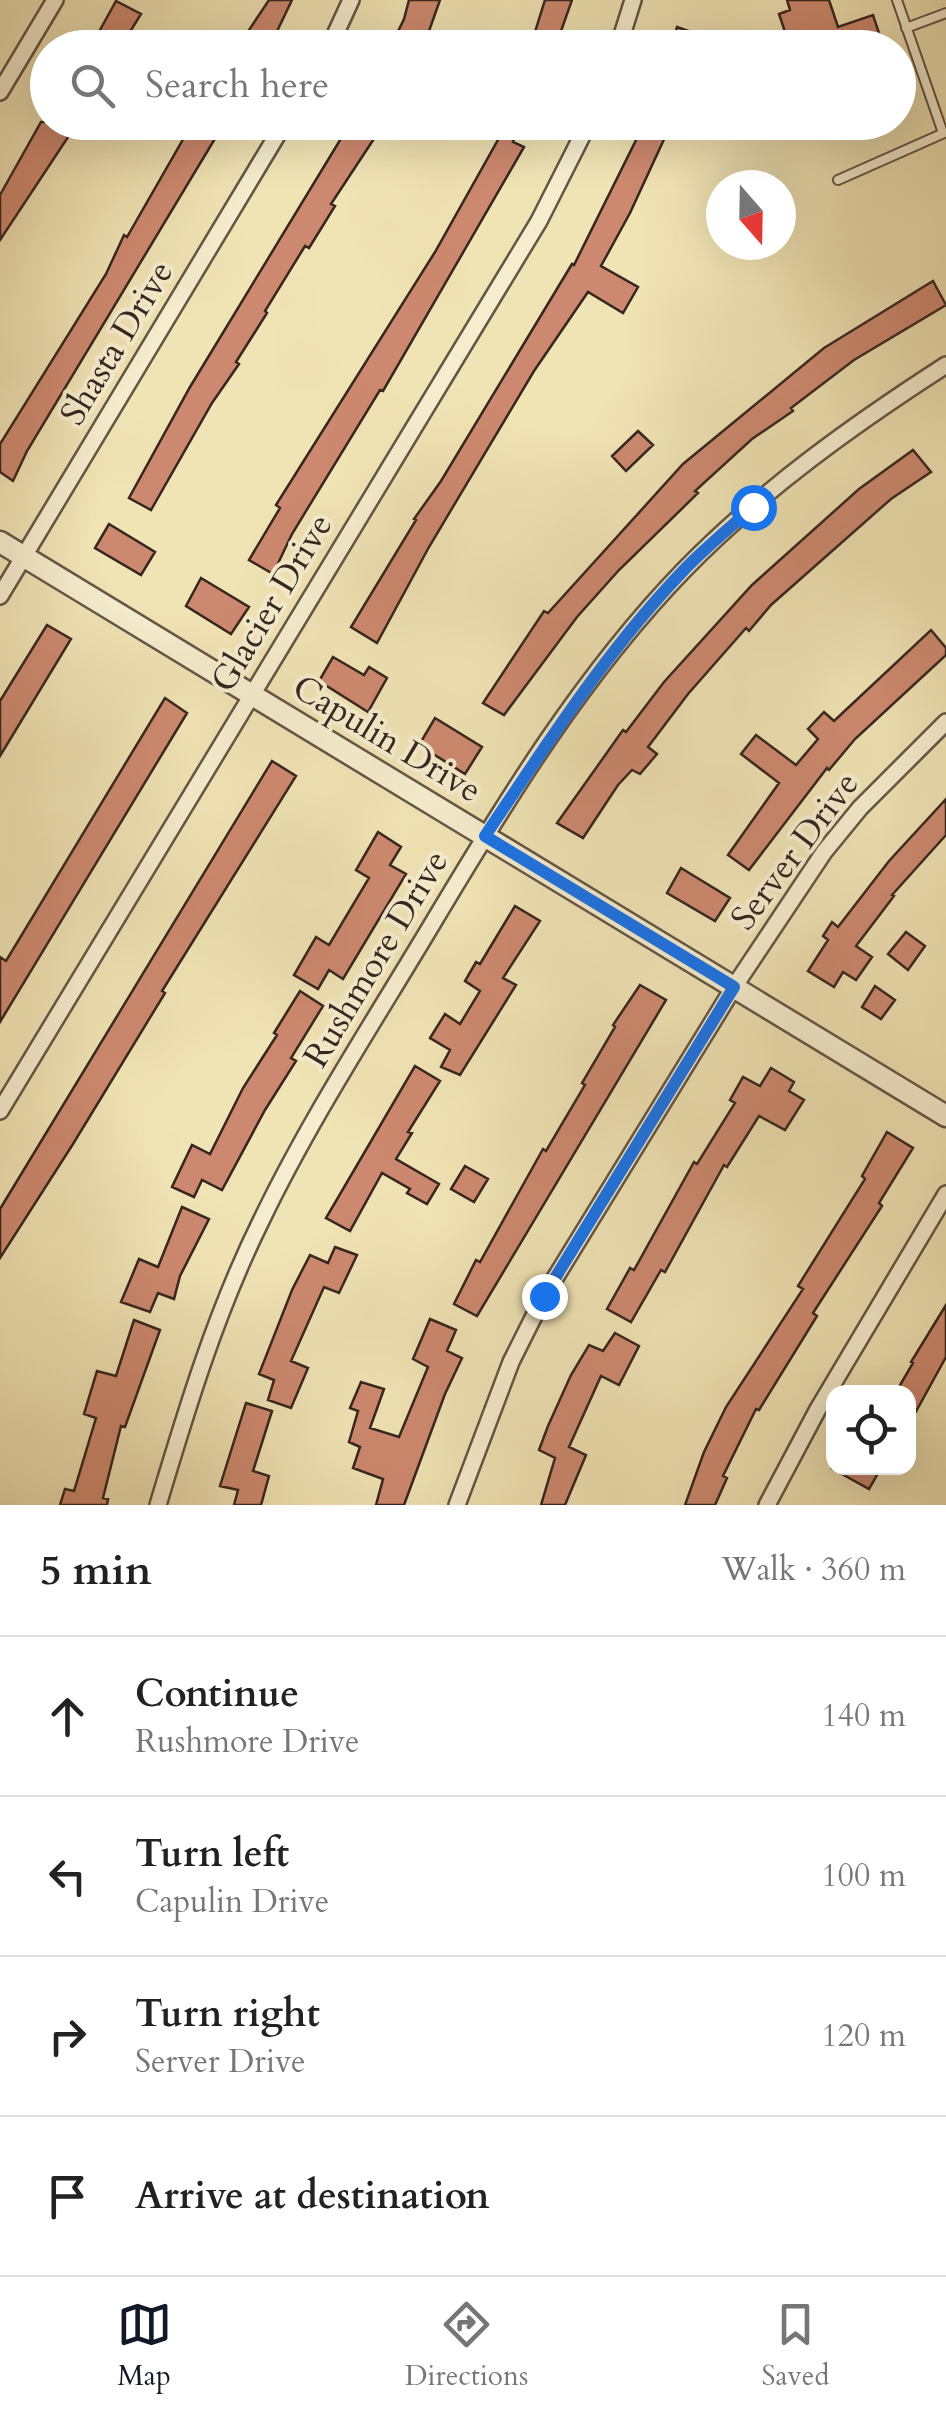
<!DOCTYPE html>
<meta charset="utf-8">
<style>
body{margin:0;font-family:Cardo,serif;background:#f2f2f2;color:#222}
.controls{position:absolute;right:30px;bottom:30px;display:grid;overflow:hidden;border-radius:20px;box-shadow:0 10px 40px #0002}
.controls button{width:90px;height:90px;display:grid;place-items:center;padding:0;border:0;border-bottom:2px solid #e0e0e0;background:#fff;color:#222;font:50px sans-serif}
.compass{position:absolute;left:706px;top:170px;width:90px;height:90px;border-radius:50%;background:#fff;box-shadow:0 10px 40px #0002;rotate:160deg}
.stop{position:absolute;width:30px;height:30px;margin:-22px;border:8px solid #1a73e8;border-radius:50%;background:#fff}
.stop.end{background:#1a73e8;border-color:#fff;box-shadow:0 2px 10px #0008}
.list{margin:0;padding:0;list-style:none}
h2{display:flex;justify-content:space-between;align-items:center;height:130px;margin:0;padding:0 40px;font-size:42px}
h2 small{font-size:32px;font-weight:400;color:#767676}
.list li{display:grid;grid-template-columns:65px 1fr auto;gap:30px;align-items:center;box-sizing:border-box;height:160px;padding:0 40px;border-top:2px solid #e0e0e0}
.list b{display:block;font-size:38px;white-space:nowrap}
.list p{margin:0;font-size:32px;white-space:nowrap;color:#767676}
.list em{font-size:32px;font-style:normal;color:#767676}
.icon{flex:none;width:55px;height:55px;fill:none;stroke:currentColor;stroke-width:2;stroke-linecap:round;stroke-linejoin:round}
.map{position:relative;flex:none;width:946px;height:1505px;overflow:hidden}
.search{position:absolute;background:#fff;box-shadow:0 10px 40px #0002;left:30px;right:30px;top:30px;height:110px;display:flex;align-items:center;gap:25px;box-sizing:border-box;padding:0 35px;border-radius:55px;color:#767676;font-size:38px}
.sheet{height:770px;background:#fff}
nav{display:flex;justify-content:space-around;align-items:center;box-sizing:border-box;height:140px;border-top:2px solid #e0e0e0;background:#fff;font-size:28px;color:#767676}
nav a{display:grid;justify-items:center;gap:5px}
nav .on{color:#111827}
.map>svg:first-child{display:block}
.building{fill:#cd896f;stroke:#35261f;stroke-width:2.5}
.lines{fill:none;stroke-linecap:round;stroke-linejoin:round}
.service-casing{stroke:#645544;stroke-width:12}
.minor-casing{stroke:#645544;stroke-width:20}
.tertiary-casing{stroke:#645544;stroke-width:25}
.service{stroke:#f5edce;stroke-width:8}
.minor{stroke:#f5edce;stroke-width:15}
.tertiary{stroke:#f5edce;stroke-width:20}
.route{stroke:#1a73e8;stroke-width:12}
.labels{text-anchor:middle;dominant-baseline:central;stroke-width:8;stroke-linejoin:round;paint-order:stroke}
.street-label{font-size:35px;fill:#35261f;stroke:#f5edce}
</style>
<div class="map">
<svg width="946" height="1505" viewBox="0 0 946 1505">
<rect width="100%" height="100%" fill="#f0e3b4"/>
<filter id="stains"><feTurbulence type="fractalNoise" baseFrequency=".002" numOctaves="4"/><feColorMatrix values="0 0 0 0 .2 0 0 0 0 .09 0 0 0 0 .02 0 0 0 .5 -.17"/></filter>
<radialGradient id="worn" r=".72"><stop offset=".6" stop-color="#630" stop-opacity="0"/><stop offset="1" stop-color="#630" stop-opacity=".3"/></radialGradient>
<path class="building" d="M269,0H292L269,48H237Z
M409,0H440L423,48H390L404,19Z
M545,0H572L555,48H530Z
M787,0H829L838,27L873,15L884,48H803L797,31L786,35L779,14L790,10Z
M116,1L141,14L120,48H90Z
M677,27L728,45V48H671Z
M41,122H78L0,240V195Z
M193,122H225L27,451L13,481L0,472V444L106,274L124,235L127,237Z
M351,122H385L331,204L335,206L309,248L305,246L265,311L267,313L236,362L239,364L212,403L151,510L129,498L190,387Z
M508,122H522L513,142L524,147L383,391L380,390L292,534L273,574L249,560L280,508L276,505L435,252Z
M645,122H672L630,213L601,266L638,287L623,313L588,292L534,371L429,547L377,643L351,627L416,520L414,519L441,481L572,264L574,265Z
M933,281L946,305L854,360L791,408L793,411L752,439L695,491L698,493L619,570L577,617L504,715L483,703L544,611L548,613L683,464L824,348Z
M638,431L653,445L626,471L612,456Z
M913,450L931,472L891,499L771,605L749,631L746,628L688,694L648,747L657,754L640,774L632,770L618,785L583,838L557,823L623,730L626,732L664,682L752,585L859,489Z
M109,524L155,552L141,575L95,548Z
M201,578L249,607L231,634L186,606Z
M47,625L71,639L0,756V701Z
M931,630L946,648V655L855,739L829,770L827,768L749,870L728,855L779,783L741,754L756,735L796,765L818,739L808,729L824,712L834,721Z
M333,657L364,675L369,667L387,678L368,712L319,681Z
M165,698L187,713L0,1022V957L6,961Z
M435,718L482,747L465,774L419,745Z
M272,761L296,776L162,991L165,993L73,1144L0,1258V1209Z
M946,799V835L892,895L894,896L856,946L872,957L856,980L843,972L834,987L808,971L828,940L823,936L832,922L838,927L889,861Z
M378,832L401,847L390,865L406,874L343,979L329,970L318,989L294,975L316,937L329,945L369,878L356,870Z
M681,868L730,898L715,921L667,893Z
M515,906L540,921L503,978L516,985L460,1075L441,1067L450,1050L430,1038L445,1014L460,1024L480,991L465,981L476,962L480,964Z
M906,932L925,946L908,970L888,954Z
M640,985L666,1000L477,1316L454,1304L476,1260L480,1262L543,1149L546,1151L585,1085L582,1083L615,1027L613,1025Z
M875,986L895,1000L881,1019L862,1007Z
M300,991L323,1006L291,1058L296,1061L265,1110L222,1190L202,1180L194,1197L172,1187L192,1145L210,1154L243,1088L277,1035L274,1033Z
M415,1066L440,1081L408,1132L412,1133L396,1159L439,1184L427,1204L407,1193L410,1189L382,1173L350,1231L326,1218Z
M771,1068L794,1082L789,1091L804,1100L785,1130L759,1116L727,1167L724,1165L665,1272L661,1270L631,1322L607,1309L630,1268L634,1270L694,1162L697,1164L735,1103L730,1100L743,1077L760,1086Z
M887,1132L913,1148L879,1203L882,1206L813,1313L817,1316L759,1410L756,1409L723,1476L727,1478L715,1505H685L704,1452L726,1407L803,1289L798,1286L865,1179L862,1176Z
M465,1166L488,1179L474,1202L451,1189Z
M182,1207L209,1219L180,1276L174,1299L158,1293L150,1312L121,1302L139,1259L158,1267Z
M335,1247L357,1255L339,1293L324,1287L291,1361L308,1368L291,1408L268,1400L274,1380L259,1374L292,1290L310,1255L328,1263Z
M946,1305V1357L908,1426V1392H896L913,1363L911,1362Z
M430,1319L456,1330L447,1351L462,1358L445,1394L404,1505H376L383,1479L353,1468L360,1447L349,1442L358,1411L350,1408L361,1382L384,1389L370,1428L399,1437L428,1367L413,1359Z
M134,1320L160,1330L125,1427L121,1426L103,1498L108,1499L107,1505H60L65,1489L74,1491L96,1418L84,1414L97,1371L116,1376Z
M615,1333L639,1346L619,1385L601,1376L569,1447L586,1455L565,1505H541L555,1458L539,1450L548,1426L571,1375L589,1345L603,1351Z
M246,1403L272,1411L253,1471L269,1476L261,1505H234L238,1490L220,1486Z
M831,1468H881L869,1489Z"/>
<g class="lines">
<g class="service-casing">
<path id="service" d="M897,0L943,133
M906,28L946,13
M838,180L944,133"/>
</g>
<g class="minor-casing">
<path id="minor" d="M329,48L351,0
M618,48L633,0
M0,92L55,0
M0,596L285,122
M0,1111L539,221L589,122
M158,1505C187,1408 216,1312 261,1221C310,1119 373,1023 431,926C505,802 583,674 684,570C762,490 853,425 946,365
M457,1505L511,1362L544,1296L734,987L824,852L860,808L946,722
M767,1505L818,1409L946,1194"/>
</g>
<g class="tertiary-casing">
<path id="tertiary" d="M0,542L946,1116"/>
</g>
<use href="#service" class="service"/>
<use href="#minor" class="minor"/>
<use href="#tertiary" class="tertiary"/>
</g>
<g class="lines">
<path class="route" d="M544,1296L734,987L485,836C547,744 607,650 684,570C706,547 730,528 753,507"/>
</g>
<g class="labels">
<g class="street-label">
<text transform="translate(117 343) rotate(-59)">Shasta Drive</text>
<text transform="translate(272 603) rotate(-59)">Glacier Drive</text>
<text transform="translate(387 739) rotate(31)">Capulin Drive</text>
<text transform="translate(795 851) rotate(-53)">Server Drive</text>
<text transform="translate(376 959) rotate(-59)">Rushmore Drive</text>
</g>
</g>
<rect width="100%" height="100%" filter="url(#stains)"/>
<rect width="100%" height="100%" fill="url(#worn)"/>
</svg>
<div class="controls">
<button><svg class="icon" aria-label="locate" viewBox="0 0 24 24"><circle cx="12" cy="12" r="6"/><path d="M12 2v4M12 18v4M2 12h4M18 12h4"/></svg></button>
</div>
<svg class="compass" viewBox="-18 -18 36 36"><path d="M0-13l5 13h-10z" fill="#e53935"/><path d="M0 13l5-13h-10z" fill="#767676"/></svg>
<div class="stop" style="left:753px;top:507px"></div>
<div class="stop end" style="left:544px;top:1296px"></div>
<div class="search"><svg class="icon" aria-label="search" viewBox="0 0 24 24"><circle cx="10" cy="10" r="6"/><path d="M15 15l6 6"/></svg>Search here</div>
</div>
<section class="sheet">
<h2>5 min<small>Walk · 360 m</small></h2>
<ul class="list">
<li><svg class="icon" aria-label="ahead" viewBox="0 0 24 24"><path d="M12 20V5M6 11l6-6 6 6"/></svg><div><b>Continue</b><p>Rushmore Drive</p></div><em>140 m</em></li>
<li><svg class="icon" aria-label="left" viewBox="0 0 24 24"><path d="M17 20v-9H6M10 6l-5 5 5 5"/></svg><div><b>Turn left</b><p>Capulin Drive</p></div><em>100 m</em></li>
<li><svg class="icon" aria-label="right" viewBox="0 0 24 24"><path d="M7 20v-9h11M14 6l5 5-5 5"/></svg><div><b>Turn right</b><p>Server Drive</p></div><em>120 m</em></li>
<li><svg class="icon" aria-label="arrive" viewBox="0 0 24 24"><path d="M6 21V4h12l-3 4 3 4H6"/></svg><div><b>Arrive at destination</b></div></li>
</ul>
</section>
<nav>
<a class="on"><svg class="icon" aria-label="map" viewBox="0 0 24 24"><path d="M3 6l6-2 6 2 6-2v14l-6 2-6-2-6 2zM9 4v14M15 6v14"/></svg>Map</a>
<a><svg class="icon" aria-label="directions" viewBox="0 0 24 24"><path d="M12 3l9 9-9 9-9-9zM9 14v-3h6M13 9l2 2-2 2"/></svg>Directions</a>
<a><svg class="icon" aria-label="saved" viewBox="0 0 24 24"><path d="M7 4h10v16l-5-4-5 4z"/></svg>Saved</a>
</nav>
